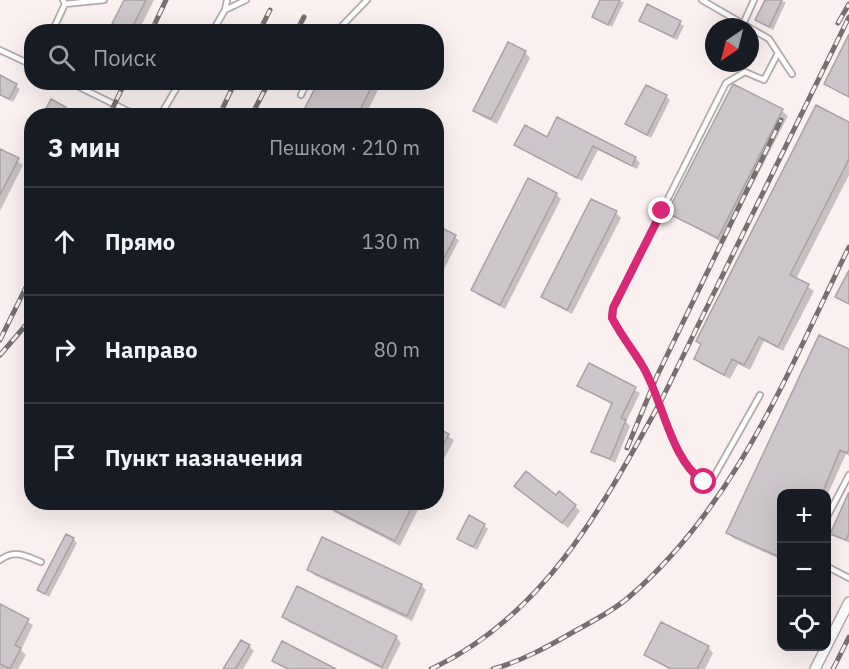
<!DOCTYPE html>
<html lang="ru">
<meta charset="utf-8">
<style>
body{margin:0;font-family:"IBM Plex Sans",sans-serif;background:#242831;color:#f1f3f6}
.controls{position:absolute;right:18px;bottom:18px;display:grid;overflow:hidden;border-radius:12px;box-shadow:0 6px 24px #0002}
.controls button{width:54px;height:54px;display:grid;place-items:center;padding:0;border:0;border-bottom:2px solid #363941;background:#171b24;color:#f1f3f6;font:30px sans-serif}
.compass{position:absolute;left:705px;top:18px;width:54px;height:54px;border-radius:50%;background:#171b24;box-shadow:0 6px 24px #0002;rotate:215deg}
.stop{position:absolute;width:18px;height:18px;margin:-14px;border:4px solid #db2777;border-radius:50%;background:#fff}
.stop.end{background:#db2777;border-color:#fff;box-shadow:0 2px 6px #0008}
.list{margin:0;padding:0;list-style:none}
h2{display:flex;justify-content:space-between;align-items:center;height:78px;margin:0;padding:0 24px;font-size:26px}
h2 small{font-size:20px;font-weight:400;color:#9ea1a6}
.list li{display:grid;grid-template-columns:39px 1fr auto;gap:18px;align-items:center;box-sizing:border-box;height:108px;padding:0 24px;border-top:2px solid #363941}
.list b{display:block;font-size:22px;white-space:nowrap}
.list em{font-size:20px;font-style:normal;color:#9ea1a6}
.icon{flex:none;width:33px;height:33px;fill:none;stroke:currentColor;stroke-width:2;stroke-linecap:round;stroke-linejoin:round}
.map{position:relative;flex:none;width:849px;height:669px;overflow:hidden}
.search{position:absolute;background:#171b24;box-shadow:0 6px 24px #0002;left:24px;top:24px;width:420px;height:66px;display:flex;align-items:center;gap:15px;box-sizing:border-box;padding:0 21px;border-radius:24px;color:#9ea1a6;font-size:22px}
.panel{position:absolute;background:#171b24;box-shadow:0 6px 24px #0002;left:24px;top:108px;width:420px;height:402px;border-radius:24px}
.map>svg:first-child{display:block}
.shadow{fill:#0003}
.building{fill:#cdc6ca;stroke:#a9a1a5;stroke-width:1.5}
.lines{fill:none;stroke-linecap:round;stroke-linejoin:round}
.service-casing{stroke:#b3aaaa;stroke-width:8}
.minor-casing{stroke:#b3aaaa;stroke-width:12}
.service{stroke:#fff;stroke-width:4.5}
.minor{stroke:#fff;stroke-width:9}
.rail-casing{stroke:#756f6f;stroke-width:5}
.rail{stroke:#faf0f0;stroke-width:3;stroke-dasharray:9;stroke-linecap:butt}
.route{stroke:#db2777;stroke-width:8}
</style>
<div class="map">
<svg width="849" height="669" viewBox="0 0 849 669">
<rect width="100%" height="100%" fill="#faf0f0"/>
<path class="shadow" d="M126,0H154L138,32H110Z
M601,0L624,2L612,27L594,16Z
M767,0L786,2L773,30L757,20Z
M648,6L684,26L677,40L641,21Z
M87,27L96,32H85Z
M849,37V98L826,83Z
M525,52L530,58L497,124L481,116L475,110Z
M0,76L20,89L13,102L0,95Z
M319,82H382L365,116H303Z
M666,96L670,100L651,138L627,124Z
M51,101L66,108L69,112L68,116H44Z
M782,111L788,116L723,243L669,213Z
M558,119L635,158L640,163L637,169L598,150L582,181L516,145L548,139Z
M849,124V175L796,279L814,291L783,351L764,341L750,370L738,364L730,379L701,364L695,359Z
M0,150L23,165L0,211Z
M556,194L561,199L505,309L478,295L473,290Z
M616,213L621,218L572,314L549,302L543,296Z
M436,226L459,240L441,275L436,273Z
M849,351V456L846,454L826,498V494H782V560L733,538L728,533Z
M590,365L640,393L626,422L630,426L615,463L593,451L613,405L579,386Z
M436,429L454,440L436,474Z
M522,492L575,506L580,511L568,528Z
M849,495V543L832,533Z
M347,502H422L400,546L334,512L329,507Z
M484,525L488,529L477,550L459,539Z
M73,539L77,543L49,597L39,590Z
M309,569L421,585L426,590L412,621L314,575Z
M0,606L33,625L21,650L26,655L18,669H0Z
M283,617L396,637L401,643L388,669H382L289,622Z
M249,646L254,651L243,669H225Z
M708,647L713,653L705,669H669L646,655Z"/>
<path class="building" d="M124,0H146L130,32H108Z
M600,0H620L608,25L592,17Z
M765,0H782L769,27L755,20Z
M647,4L681,21L673,37L639,21Z
M849,34V97L824,84Z
M508,42L526,51L491,119L473,111Z
M0,75L17,84L9,99L0,95Z
M318,82H374L357,116H301Z
M733,84L783,109L718,238L667,213Z
M646,85L667,95L647,135L625,124Z
M51,99L66,107L62,116H42Z
M816,105L849,122V159L790,275L809,284L778,347L759,337L744,365L732,359L724,375L694,359L701,344L696,341Z
M557,117L636,157L632,166L593,146L577,178L514,145L525,125L547,137Z
M0,149L19,158L0,195Z
M528,178L557,193L500,305L471,290Z
M591,199L617,211L567,310L541,297Z
M436,225L456,235L436,273Z
M849,270V304L835,297Z
M819,335L849,349V449L847,453L840,450L822,494H782V558L726,533Z
M589,363L636,387L621,418L626,420L610,459L591,452L612,403L577,386Z
M436,427L449,434L436,459Z
M526,471L556,495L559,491L576,505L562,523L514,486Z
M849,492V533L846,540L830,534Z
M318,502H414L395,541Z
M469,515L485,524L473,547L457,539Z
M66,534L74,538L45,594L37,590Z
M322,537L422,584L407,616L307,570Z
M297,586L397,636L382,667L282,617Z
M0,604L29,619L15,645L21,648L10,669L0,664Z
M661,622L709,646L697,669H671L644,655Z
M241,640L250,645L235,669H223Z
M282,641L336,669H288L272,661Z"/>
<g class="lines">
<g class="service-casing">
<path id="service" d="M702,0L769,39L792,74
M65,4L104,0
M225,10L227,0
M744,22L754,0
M52,32L65,4L63,0
M212,32L225,10L246,0
M336,32L367,0
M0,50L32,65
M69,82L138,116
M301,95L307,82
M160,116L180,82
M760,395L712,480L704,482C670,460 663,399 642,365C632,349 621,335 612,318L613,308L726,83L745,72L764,80L778,53
M826,519L849,475
M0,560C14,549 26,556 41,562
M826,566L849,578"/>
</g>
<g class="minor-casing">
<path id="minor" d="M815,669L849,602"/>
</g>
<use href="#service" class="service"/>
<use href="#minor" class="minor"/>
<g class="rail-casing">
<path id="rail" d="M838,23L849,4
M151,32L166,0
M259,32L270,10
M296,32L304,17
M109,116L125,82
M219,116L235,82
M251,116L269,82
M0,340L32,275
M0,355L32,318
M627,448L657,376L781,120
M431,669C545,616 604,504 662,399L849,17
M493,669C522,661 549,646 575,631C593,621 613,611 629,597C737,504 788,371 849,247
M833,669L849,637"/>
</g>
<use href="#rail" class="rail"/>
</g>
<g class="lines">
<path class="route" d="M662,211L613,308L612,318C621,335 632,349 642,365C663,399 670,460 704,482"/>
</g>
</svg>
<div class="controls">
<button>+</button>
<button>−</button>
<button><svg class="icon" aria-label="locate" viewBox="0 0 24 24"><circle cx="12" cy="12" r="6"/><path d="M12 2v4M12 18v4M2 12h4M18 12h4"/></svg></button>
</div>
<svg class="compass" viewBox="-18 -18 36 36"><path d="M0-13l5 13h-10z" fill="#e53935"/><path d="M0 13l5-13h-10z" fill="#9ea1a6"/></svg>
<div class="stop" style="left:704px;top:482px"></div>
<div class="stop end" style="left:662px;top:211px"></div>
<div class="search"><svg class="icon" aria-label="search" viewBox="0 0 24 24"><circle cx="10" cy="10" r="6"/><path d="M15 15l6 6"/></svg>Поиск</div>
<section class="panel">
<h2>3 мин<small>Пешком · 210 m</small></h2>
<ul class="list">
<li><svg class="icon" aria-label="ahead" viewBox="0 0 24 24"><path d="M12 20V5M6 11l6-6 6 6"/></svg><div><b>Прямо</b></div><em>130 m</em></li>
<li><svg class="icon" aria-label="right" viewBox="0 0 24 24"><path d="M7 20v-9h11M14 6l5 5-5 5"/></svg><div><b>Направо</b></div><em>80 m</em></li>
<li><svg class="icon" aria-label="arrive" viewBox="0 0 24 24"><path d="M6 21V4h12l-3 4 3 4H6"/></svg><div><b>Пункт назначения</b></div></li>
</ul>
</section>
</div>
